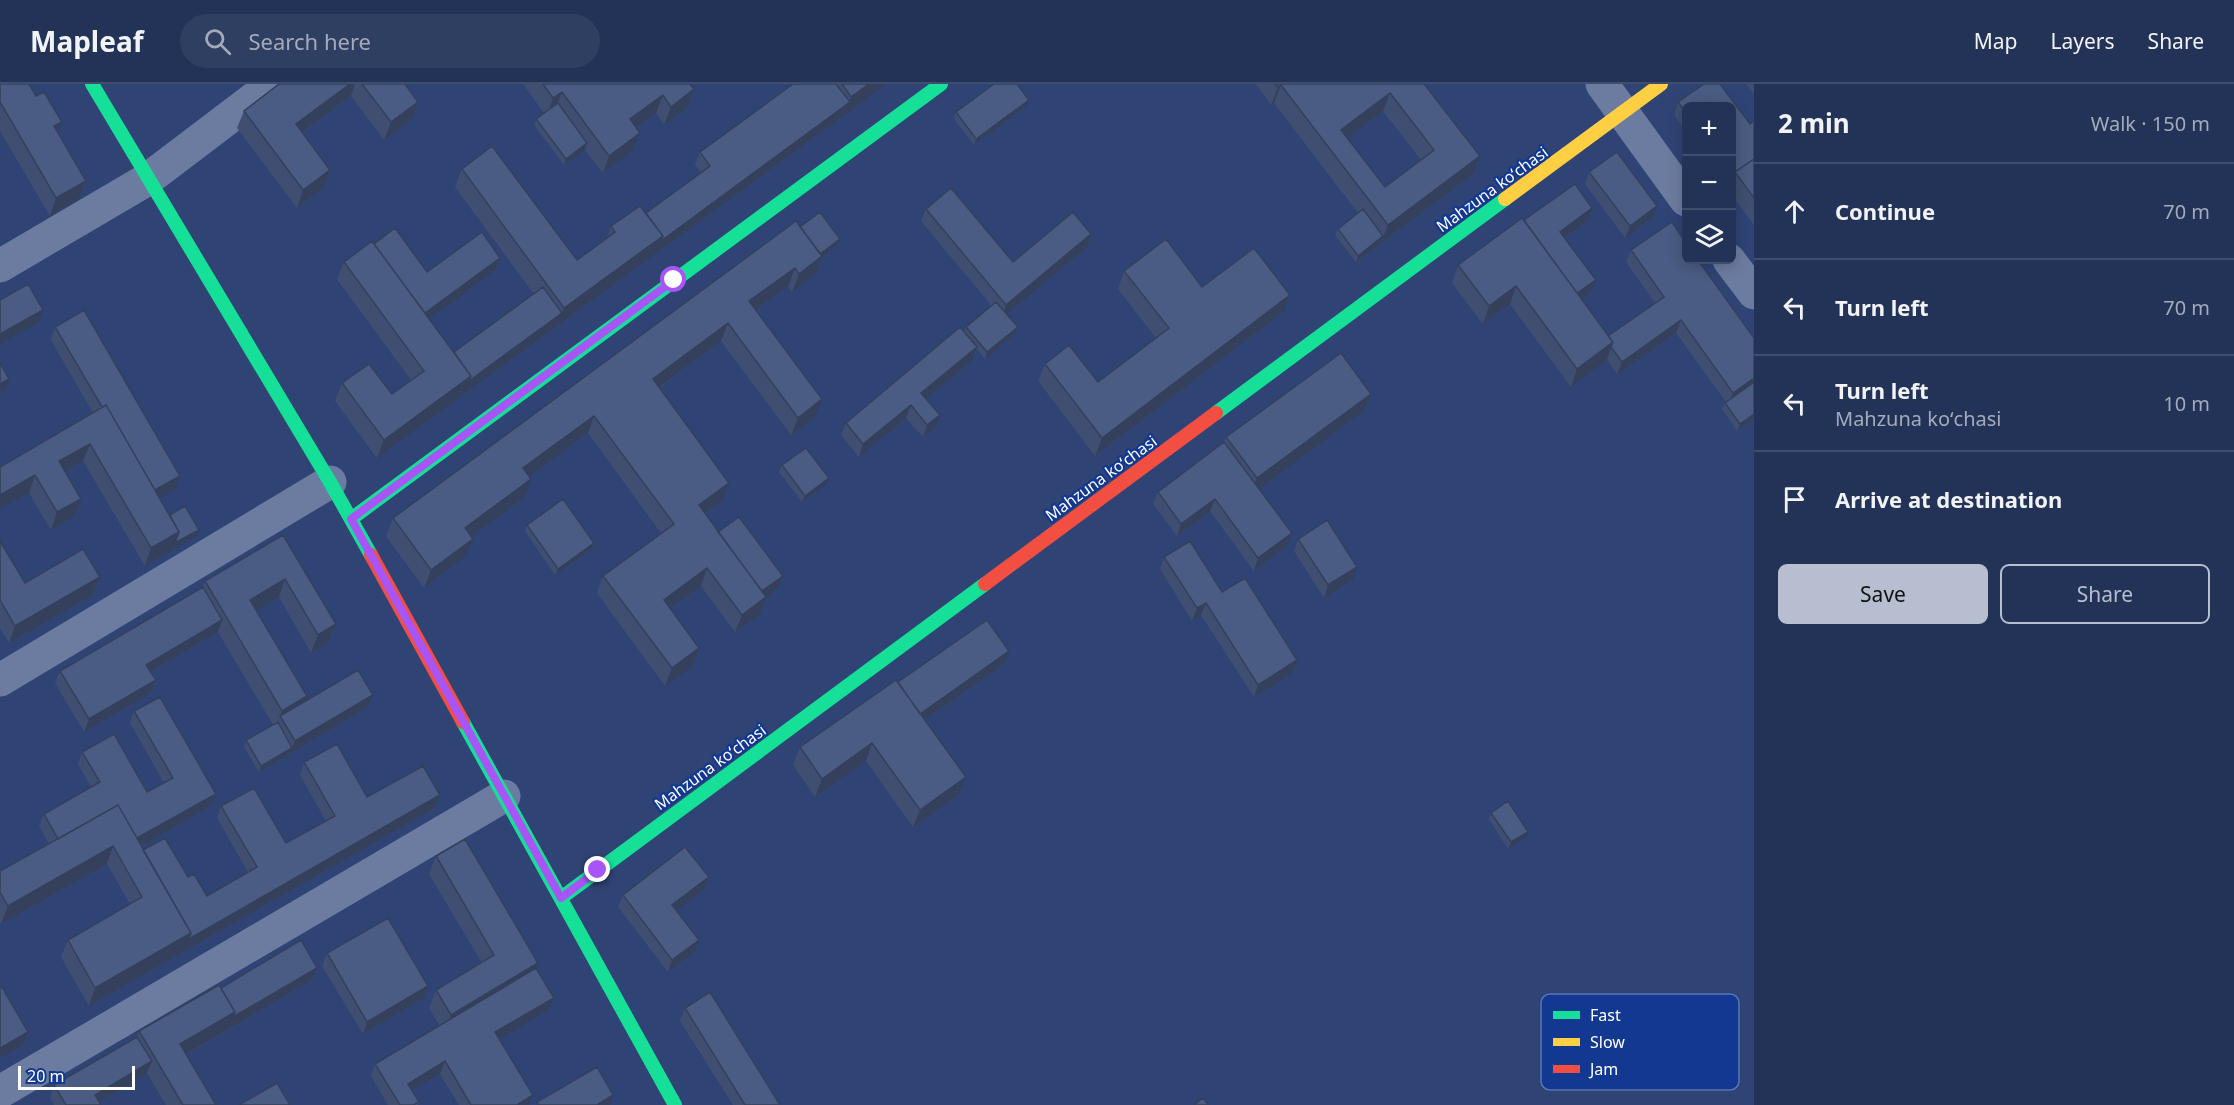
<!DOCTYPE html>
<meta charset="utf-8">
<style>
body{margin:0;font-family:"Noto Sans",sans-serif;background:#2f3f61;color:#f1f3f6}
.controls{position:absolute;right:18px;top:18px;display:grid;overflow:hidden;border-radius:9px;box-shadow:0 3px 15px #0003}
.controls button{width:54px;height:54px;display:grid;place-items:center;padding:0;border:0;border-bottom:2px solid #404e6e;background:#233358;color:#f1f3f6;font:30px sans-serif}
.scale{position:absolute;left:18px;bottom:15px;width:117px;box-sizing:border-box;padding-left:6px;border:3px solid #fff;border-top:0;font-size:16px;line-height:21px;white-space:nowrap;color:#fff;-webkit-text-stroke:4px #123892;paint-order:stroke}
.stop{position:absolute;width:18px;height:18px;margin:-14px;border:4px solid #a855f7;border-radius:50%;background:#fff}
.stop.end{background:#a855f7;border-color:#fff;box-shadow:0 2px 6px #0008}
.list{margin:0;padding:0;list-style:none}
h2{display:flex;justify-content:space-between;align-items:center;height:78px;margin:0;padding:0 24px;font-size:26px}
h2 small{font-size:20px;font-weight:400;color:#a3aaba}
.list li{display:grid;grid-template-columns:39px 1fr auto;gap:18px;align-items:center;box-sizing:border-box;height:96px;padding:0 24px;border-top:2px solid #404e6e}
.list b{display:block;font-size:22px;white-space:nowrap}
.list p{margin:0;font-size:20px;white-space:nowrap;color:#a3aaba}
.list em{font-size:20px;font-style:normal;color:#a3aaba}
.actions{display:flex;gap:12px;padding:18px 24px}
.actions a{flex:1;padding:14px 0;border:2px solid #b6becf;border-radius:9px;text-align:center;font-size:21px;color:#b6becf}
.actions .main{background:#b6becf;color:#111}
.icon{flex:none;width:33px;height:33px;fill:none;stroke:currentColor;stroke-width:2;stroke-linecap:round;stroke-linejoin:round}
.map{position:relative;flex:none;width:1754px;height:1021px;overflow:hidden}
header{display:flex;align-items:center;gap:36px;box-sizing:border-box;height:84px;padding:0 30px;background:#233358;border-bottom:2px solid #404e6e}
header strong{font-size:28px}
nav{display:flex;gap:33px;margin-inline-start:auto;font-size:21px}
.search{width:420px;height:54px;background:#2f3f61;display:flex;align-items:center;gap:15px;box-sizing:border-box;padding:0 21px;border-radius:33px;color:#a3aaba;font-size:22px}
main{display:flex}
aside{flex:1;background:#233358}
.map>svg:first-child{display:block}
.lines{fill:none;stroke-linecap:round;stroke-linejoin:round}
.street{stroke:#6c7ca0;stroke-width:33}
.fast{stroke:#16e098;stroke-width:14}
.slow{stroke:#ffcf43;stroke-width:14}
.jam{stroke:#f24e42;stroke-width:14}
.wall{fill:#404f71;fill-rule:evenodd}
.shaded-wall{fill:#34405c}
.building{fill:#4a5c83;stroke:#34405c;stroke-width:1.5;fill-rule:evenodd}
.route{stroke:#a855f7;stroke-width:8}
.labels{text-anchor:middle;dominant-baseline:central;stroke-width:4.5;stroke-linejoin:round;paint-order:stroke}
.street-label{font-size:16px;fill:#fff;stroke:#123892}
.key{fill:#123892;stroke:#5974b3;stroke-width:1.5}
.key-label{font-size:16px;fill:#fff}
</style>
<header>
<strong>Mapleaf</strong>
<div class="search"><svg class="icon" aria-label="search" viewBox="0 0 24 24"><circle cx="10" cy="10" r="6"/><path d="M15 15l6 6"/></svg>Search here</div>
<nav><a>Map</a><a>Layers</a><a>Share</a></nav>
</header>
<main>
<div class="map">
<svg width="1754" height="1021" viewBox="0 0 1754 1021">
<rect width="100%" height="100%" fill="#2f4475"/>
<g class="lines">
<path class="street" d="M1602,0L1686,116
M1729,176L1754,209
M0,182L148,95L273,0
M0,596L330,398
M0,1008L504,712"/>
<path class="fast" d="M92,0L330,398L371,471
M1216,329L1505,115
M351,435L941,0
M463,638L675,1021
M561,814L985,500"/>
<path class="slow" d="M1505,115L1661,0"/>
<path class="jam" d="M371,471L463,638
M985,500L1216,329"/>
</g>
<path class="wall" d="M0,0L58,49L86,97L79,115L50,132L0,47Z
M279,0H405L412,35L384,56L351,12L302,49L330,86L323,104L297,124L237,44L244,27Z
M523,0H690L694,5L688,23L664,41L656,29L636,44L640,49L633,67L603,89L585,66L564,81L534,41L536,35L544,29Z
M793,0H887L377,374L335,317L342,299L392,310L411,296L337,195L344,178L374,160L427,188L500,174L496,186L429,235L454,268L534,210L455,103L462,85L577,176L607,154L611,142L646,129L701,89L695,81L700,68Z
M1256,0H1424L1480,72L1473,90L1356,178L1335,151L1338,145L1358,129L1274,19L1271,21ZM1383,27L1421,76L1385,103L1347,54Z
M1704,0H1720L1750,40L1754,37V141L1731,110V22H1686V48L1674,31L1678,18Z
M1746,0H1754V10Z
M1027,22L974,61L954,35L956,28Z
M1589,88L1652,134L1625,154L1585,100Z
M926,125L1013,178L1091,150L1087,163L1006,230L1018,243L1015,250L985,275L977,265L973,276L926,314L935,344L923,353L906,334L859,373L841,351L846,339L964,248L966,243L992,222L921,137Z
M1524,136L1588,137L1565,154L1591,208L1582,215L1608,252L1655,219L1626,178L1631,166L1754,335L1737,347L1722,325L1726,318L1676,249L1617,290L1607,276L1571,303L1510,220L1483,240L1452,199L1458,181Z
M800,143L838,161L822,173L816,190L792,208L788,202L755,226L815,333L791,351L721,257L659,304L729,399L723,416L705,430L718,448L783,492L778,504L766,513L760,531L735,548L701,502L670,525L693,582L665,602L597,509L603,492L661,449L588,349L529,393L525,413L471,452L466,472L424,504L386,452L393,434Z
M1124,187L1202,203L1283,228L1095,372L1038,297L1045,280L1098,298L1156,254L1118,205Z
M55,243L176,405L159,414L170,431L197,452L145,482L83,377L65,388L81,415L74,433L51,446L29,409L0,425L93,329L51,256Z
M1371,310L1364,327L1259,405L1292,449L1287,461L1254,487L1210,427L1177,452L1153,420L1158,408L1224,358L1226,353Z
M782,381L826,401L802,418L779,388Z
M527,441L594,459L591,466L555,491L525,447Z
M283,451L336,540L329,558L311,569L279,513L256,526L307,612L306,617L373,611L368,623L259,688L244,663L246,656L273,641L218,548L151,588L156,596L151,609L84,648L55,599L60,587L203,503L205,497Z
M1298,455L1353,496L1324,514L1294,467Z
M0,457L25,499L100,493L93,511L9,559L0,544Z
M1164,473L1222,508L1297,576L1293,589L1254,613L1201,531L1192,537L1160,485Z
M1004,580L925,636L966,693L959,711L913,743L866,677L815,713L793,681L800,663L898,598Z
M134,627L211,722L141,762L143,766L188,793L207,812L248,788L217,734L221,722L286,759L326,737L300,691L304,678L367,713L440,711L435,724L89,922L61,873L68,856L130,820L107,780L1,840L0,838V787L49,760L39,742L44,730L91,703L78,680L82,668L147,708L164,699L130,639Z
M1491,729L1526,754L1508,765L1489,735Z
M436,772L536,884L549,926L499,955L533,1011L529,1021H459L440,990L412,1007L419,1018L418,1021H388L371,992L375,980L440,942L429,924L436,906L482,879L429,790Z
M709,793L705,805L676,827L694,869L668,888L618,823L623,811Z
M327,869L424,914L363,950L322,882Z
M317,884L312,896L186,971L216,1021H166L147,989L99,1018L101,1021H54L50,1014L54,1001L137,953L139,947Z
M685,924L780,1021H733L680,937Z"/>
<path class="shaded-wall" d="M350,0H355L351,12L289,58L296,40Z
M869,0H887L377,374L384,356L471,292L562,229L564,224L663,152L850,18L851,13Z
M1281,1L1274,19L1271,21L1278,3Z
M694,5L688,23L664,41L671,23Z
M562,8L555,26L547,32L553,14Z
M1390,9L1383,27L1334,64L1341,46Z
M663,11L656,29L623,53L630,35Z
M1029,16L1027,22L974,61L976,55Z
M418,18L412,35L384,56L391,38Z
M62,38L55,56L54,42Z
M640,49L633,67L603,89L609,72Z
M587,59L585,66L564,81L566,75Z
M1480,72L1473,90L1381,159L1388,141Z
M330,86L323,104L297,124L303,106Z
M86,97L79,115L50,132L56,114Z
M1657,122L1652,134L1625,154L1630,142Z
M1592,124L1588,137L1556,160L1560,148Z
M1091,150L1087,163L1002,234L1006,221Z
M1383,152L1381,159L1356,178L1358,172Z
M840,155L838,161L822,173L816,190L792,208L799,190L812,176Z
M500,174L496,186L416,245L421,232Z
M795,184L788,202L743,235L749,217Z
M1596,196L1591,208L1570,224L1574,211Z
M1516,202L1510,220L1483,240L1489,222Z
M1290,211L1283,228L1095,372L1102,354Z
M43,226L39,238L0,260V250Z
M1681,236L1676,249L1617,290L1622,278Z
M728,239L721,257L646,313L653,295Z
M1018,243L1015,250L985,275L987,268Z
M1613,258L1607,276L1571,303L1577,285Z
M977,263L973,276L917,322L921,309Z
M1754,294V303L1728,321L1733,309Z
M9,295L5,307L0,310V300Z
M1371,310L1364,327L1250,412L1257,394Z
M822,315L815,333L791,351L798,334Z
M911,321L906,334L859,373L863,360Z
M1754,330V335L1737,347L1740,340Z
M940,331L935,344L923,353L927,341Z
M594,332L588,349L517,402L523,384Z
M90,360L83,377L52,395L59,377Z
M35,391L29,409L0,425V411Z
M180,392L176,405L147,421L151,408Z
M829,394L826,401L802,418L805,412Z
M531,395L525,413L458,462L465,444Z
M729,399L723,416L692,439L699,421Z
M81,415L74,433L51,446L57,428Z
M1215,415L1210,427L1177,452L1181,440Z
M199,446L197,452L173,466L175,459Z
M179,448L173,466L145,482L151,464Z
M1292,449L1287,461L1254,487L1258,474Z
M473,455L466,472L424,504L431,486Z
M594,459L591,466L555,491L558,485Z
M1357,483L1353,496L1324,514L1328,501Z
M707,484L701,502L657,534L664,516Z
M783,492L778,504L766,513L760,531L735,548L742,531L759,510Z
M100,493L93,511L9,559L15,542Z
M285,495L279,513L244,533L250,516Z
M1206,519L1201,531L1192,537L1197,524Z
M222,536L218,548L142,593L146,581Z
M336,540L329,558L311,569L318,551Z
M699,564L693,582L665,602L672,584Z
M1009,567L1004,580L912,645L917,632Z
M1297,576L1293,589L1254,613L1258,601Z
M156,596L151,609L84,648L89,635Z
M373,611L368,623L259,688L261,682L292,664L295,657Z
M307,612L301,630L280,632L282,627Z
M872,659L866,677L815,713L822,695Z
M966,693L959,711L913,743L920,726Z
M216,710L211,722L129,769L133,756Z
M440,711L435,724L185,867L189,855Z
M1528,748L1526,754L1508,765L1511,758Z
M113,762L107,780L1,840L8,822Z
M709,793L705,805L667,834L672,821Z
M191,849L185,867L89,922L95,904Z
M699,856L694,869L668,888L672,876Z
M538,879L532,897L444,949L451,931Z
M317,884L312,896L173,978L180,960L235,928Z
M428,902L424,914L363,950L367,938Z
M554,914L549,926L490,961L495,948Z
M28,948L23,961L0,974V964Z
M152,977L147,989L94,1021L95,1011Z
M445,977L440,990L403,1012L408,1000Z
M533,1011L529,1021H517Z
M613,1011L610,1021H597Z"/>
<path class="building" d="M0,0H29L36,12L44,8L62,38L54,42L86,97L56,114L0,18Z
M279,0H350L296,40L330,86L303,106L244,27Z
M362,0H405L418,18L391,38Z
M543,0H690L694,5L671,23L663,11L630,35L640,49L609,72L562,8L553,14Z
M793,0H836L850,18L661,157L663,152L646,129L710,82L700,68Z
M842,0H869L851,13Z
M994,0H1017L1029,16L976,55L956,28Z
M1275,0H1424L1480,72L1388,141L1281,1L1278,3ZM1390,9L1434,66L1385,103L1341,46Z
M1704,0H1720L1750,40L1754,37V75L1735,88L1733,94L1731,91V22H1686V29L1678,18Z
M558,19L587,59L566,75L536,35Z
M492,62L577,176L615,148L611,142L640,122L663,152L564,224L462,85Z
M1617,68L1657,122L1630,142L1589,88Z
M1754,75V114L1735,88Z
M1575,100L1592,124L1560,148L1596,196L1577,209L1524,136Z
M951,104L1013,178L1073,128L1091,150L1006,221L926,125Z
M1363,125L1383,152L1358,172L1338,145Z
M820,128L840,155L820,170L800,143Z
M1522,134L1613,258L1577,285L1516,202L1489,222L1458,181Z
M796,137L822,172L799,190L795,184L749,217L822,315L798,334L728,239L653,295L729,399L699,421L766,513L742,531L707,484L664,516L699,564L672,584L603,492L674,440L594,332L523,384L531,395L465,444L473,455L431,486L393,434Z
M1672,138L1686,159V176H1698L1754,254V294L1733,309L1681,236L1622,278L1611,263L1613,258L1608,252L1664,213L1631,166Z
M395,144L427,188L482,148L500,174L425,229L374,160Z
M1166,155L1202,203L1254,164L1290,211L1102,354L1045,280L1069,261L1098,298L1169,244L1124,187Z
M372,157L471,292L384,356L342,299L369,280L392,310L424,287L344,178Z
M28,200L43,226L0,250V216Z
M543,203L562,229L469,297L471,292L454,268Z
M996,218L1018,243L987,268L966,243Z
M84,226L180,392L155,406L106,321L102,323L55,243Z
M960,243L977,263L921,309L940,331L927,341L911,321L863,360L846,339Z
M1341,269L1371,310L1257,394L1226,353Z
M0,279L9,295L0,300Z
M1754,298V330L1740,340L1725,319Z
M106,321L179,448L151,464L90,360L59,377L81,415L57,428L35,391L0,411V383Z
M1224,358L1292,449L1258,474L1215,415L1181,440L1158,408Z
M806,364L829,394L805,412L782,381Z
M563,415L594,459L558,485L527,441Z
M185,422L199,446L175,459L179,448L170,431Z
M739,433L783,492L762,507L718,448Z
M1327,436L1357,483L1328,501L1298,455Z
M283,451L336,540L318,551L285,495L250,516L307,612L282,627L205,497Z
M0,457L25,499L83,465L100,493L15,542L0,516Z
M1190,457L1222,508L1245,494L1297,576L1258,601L1206,519L1197,524L1164,473Z
M203,503L222,536L146,581L156,596L89,635L60,587Z
M987,536L1009,567L920,630L898,598Z
M358,586L373,611L295,657L280,632Z
M896,596L966,693L920,726L872,659L822,695L800,663Z
M160,613L216,710L137,754L118,721L58,755L44,730L100,698L82,668L114,650L147,708L173,694L134,627Z
M278,638L292,664L261,682L246,656Z
M337,660L367,713L423,682L440,711L189,855L191,849L143,766L165,754L188,793L194,790L207,812L257,783L221,722L254,704L286,759L335,732L304,678Z
M1508,717L1528,748L1511,758L1491,729Z
M118,721L191,849L95,904L68,856L142,813L113,762L8,822L0,808V787Z
M465,755L538,879L451,931L436,906L494,871L436,772Z
M685,763L709,793L672,821L699,856L672,876L623,811Z
M388,834L428,902L367,938L327,869Z
M301,856L317,884L233,933L235,928L221,904Z
M536,884L554,914L495,948L533,1011L517,1021H471L445,977L408,1000L419,1018L413,1021H400L375,980Z
M219,901L235,928L180,960L216,1021H183L139,947Z
M2,903L28,948L0,964V904Z
M710,908L780,1021H745L685,924Z
M137,953L152,977L95,1011L101,1021H66L54,1001Z
M597,983L613,1011L597,1021H539L537,1018Z
M277,999L290,1021H239Z
M1203,1014L1208,1021H1194Z"/>
<g class="lines">
<path class="route" d="M598,786L561,814L351,435L674,196"/>
</g>
<g class="labels">
<g class="street-label">
<text transform="translate(1492 105) rotate(-36)">Mahzuna koʻchasi</text>
<text transform="translate(1101 394) rotate(-36)">Mahzuna koʻchasi</text>
<text transform="translate(710 683) rotate(-36)">Mahzuna koʻchasi</text>
</g>
</g>
<rect x="1541" y="910" width="198" height="96" rx="9" class="key"/>
<rect x="1553" y="927" width="27" height="8" fill="#16e098"/>
<rect x="1553" y="954" width="27" height="8" fill="#ffcf43"/>
<rect x="1553" y="981" width="27" height="8" fill="#f24e42"/>
<g class="key-label">
<text x="1590" y="937">Fast</text>
<text x="1590" y="964">Slow</text>
<text x="1590" y="991">Jam</text>
</g>
</svg>
<div class="controls">
<button>+</button>
<button>−</button>
<button><svg class="icon" aria-label="layers" viewBox="0 0 24 24"><path d="M12 4l9 5-9 5-9-5zM3 14l9 5 9-5"/></svg></button>
</div>
<div class="scale">20 m</div>
<div class="stop" style="left:674px;top:196px"></div>
<div class="stop end" style="left:598px;top:786px"></div>
</div>
<aside>
<h2>2 min<small>Walk · 150 m</small></h2>
<ul class="list">
<li><svg class="icon" aria-label="ahead" viewBox="0 0 24 24"><path d="M12 20V5M6 11l6-6 6 6"/></svg><div><b>Continue</b></div><em>70 m</em></li>
<li><svg class="icon" aria-label="left" viewBox="0 0 24 24"><path d="M17 20v-9H6M10 6l-5 5 5 5"/></svg><div><b>Turn left</b></div><em>70 m</em></li>
<li><svg class="icon" aria-label="left" viewBox="0 0 24 24"><path d="M17 20v-9H6M10 6l-5 5 5 5"/></svg><div><b>Turn left</b><p>Mahzuna koʻchasi</p></div><em>10 m</em></li>
<li><svg class="icon" aria-label="arrive" viewBox="0 0 24 24"><path d="M6 21V4h12l-3 4 3 4H6"/></svg><div><b>Arrive at destination</b></div></li>
</ul>
<div class="actions"><a class="main">Save</a><a>Share</a></div>
</aside>
</main>
